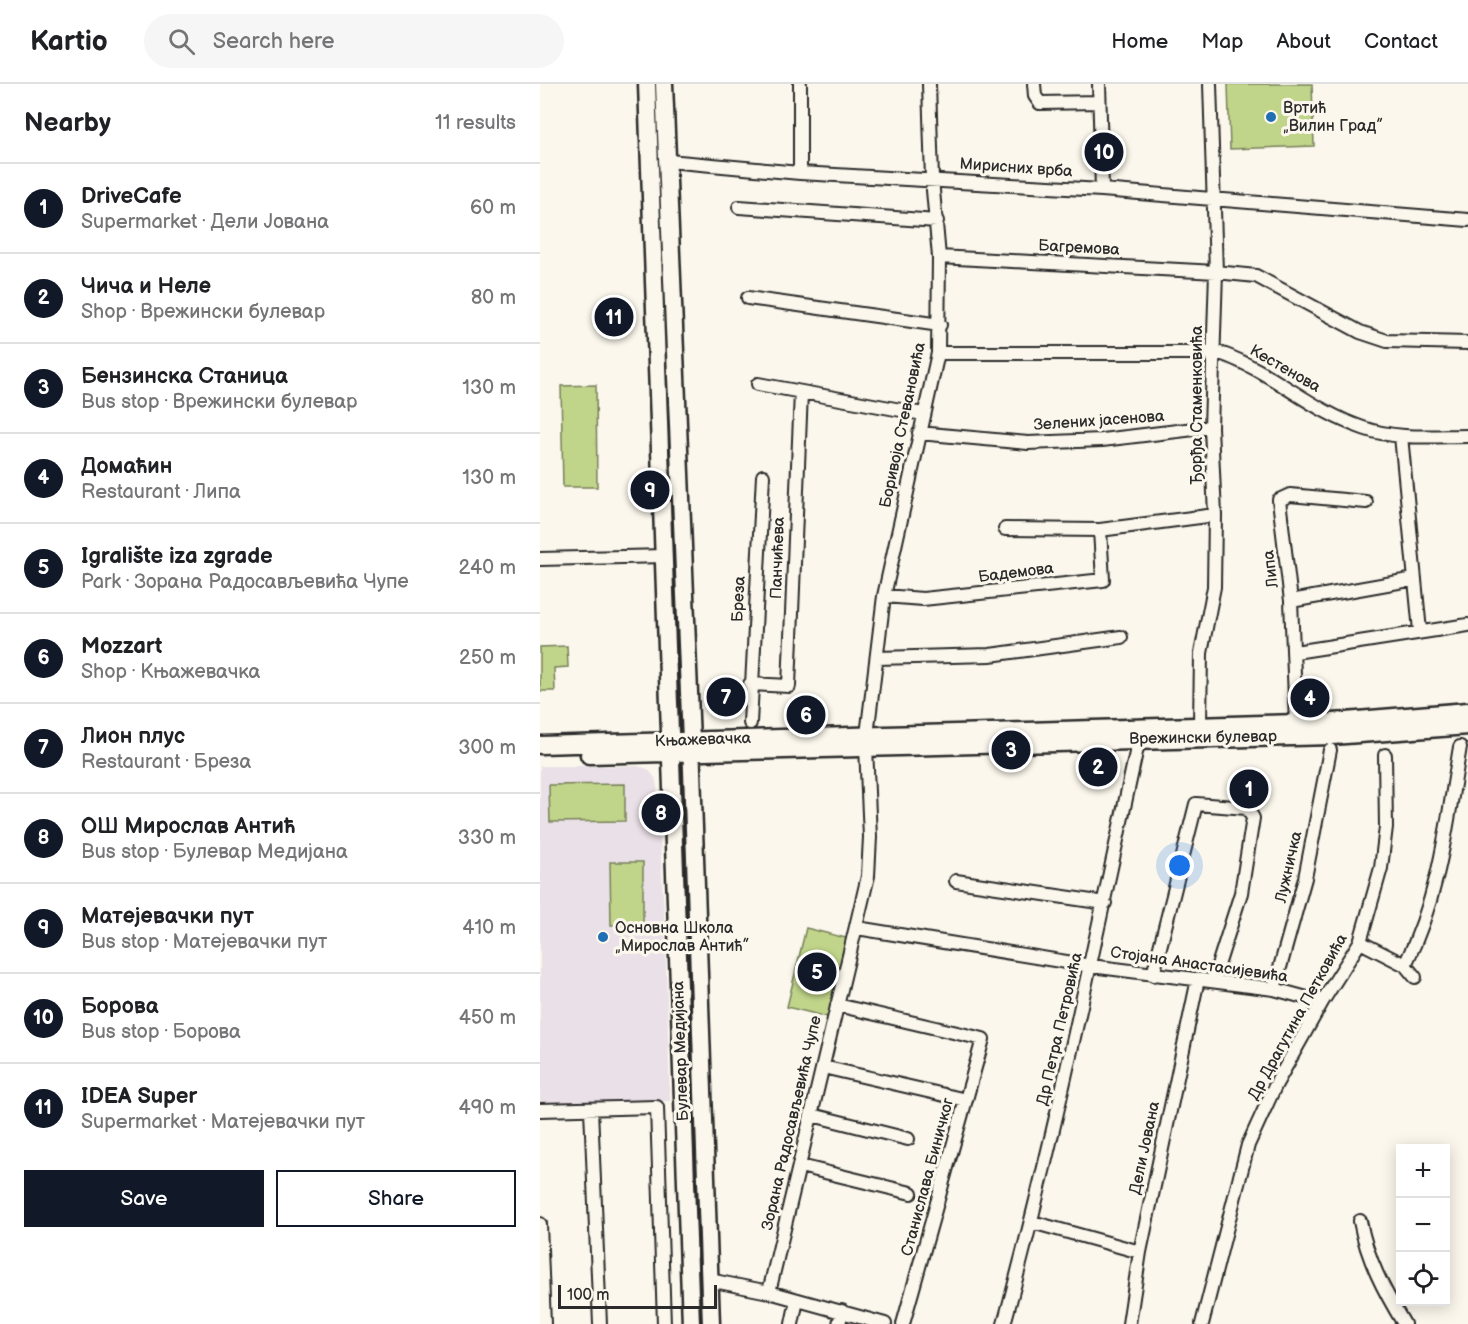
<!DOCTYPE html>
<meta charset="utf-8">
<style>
body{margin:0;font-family:"Balsamiq Sans",sans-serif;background:#f6f6f6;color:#202124}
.controls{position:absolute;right:18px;bottom:18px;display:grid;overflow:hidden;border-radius:0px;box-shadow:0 3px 15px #0003}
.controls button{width:54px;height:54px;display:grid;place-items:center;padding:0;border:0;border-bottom:2px solid #e0e0e0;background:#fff;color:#202124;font:30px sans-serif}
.scale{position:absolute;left:18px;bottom:15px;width:159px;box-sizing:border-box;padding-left:6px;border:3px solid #2b2b2b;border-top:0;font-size:16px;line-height:21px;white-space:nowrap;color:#2b2b2b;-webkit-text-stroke:4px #fbf7ec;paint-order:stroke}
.you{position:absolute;left:640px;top:782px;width:21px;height:21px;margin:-15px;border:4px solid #fff;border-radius:50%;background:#1a73e8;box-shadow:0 0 0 9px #1a73e833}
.badge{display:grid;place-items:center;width:39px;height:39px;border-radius:50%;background:#111827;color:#fff;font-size:20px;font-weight:700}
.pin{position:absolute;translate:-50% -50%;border:3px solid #fff;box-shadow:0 2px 6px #0006}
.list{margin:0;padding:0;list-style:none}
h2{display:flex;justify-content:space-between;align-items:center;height:78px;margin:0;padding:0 24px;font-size:26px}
h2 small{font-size:20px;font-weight:400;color:#757577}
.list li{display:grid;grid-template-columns:39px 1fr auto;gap:18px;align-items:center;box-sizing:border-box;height:90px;padding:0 24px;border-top:2px solid #e0e0e0}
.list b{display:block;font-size:22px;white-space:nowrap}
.list p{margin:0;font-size:20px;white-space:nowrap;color:#757577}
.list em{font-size:20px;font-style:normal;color:#757577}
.actions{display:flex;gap:12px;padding:18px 24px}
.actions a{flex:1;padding:14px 0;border:2px solid #111827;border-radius:0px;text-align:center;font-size:21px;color:#111827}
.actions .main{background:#111827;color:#fff}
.icon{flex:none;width:33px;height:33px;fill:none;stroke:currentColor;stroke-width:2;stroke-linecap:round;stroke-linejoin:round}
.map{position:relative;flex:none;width:928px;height:1240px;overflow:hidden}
header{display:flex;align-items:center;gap:36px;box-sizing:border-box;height:84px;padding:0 30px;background:#fff;border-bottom:2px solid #e0e0e0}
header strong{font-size:28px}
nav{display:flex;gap:33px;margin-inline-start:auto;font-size:21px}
.search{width:420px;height:54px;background:#f6f6f6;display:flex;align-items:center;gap:15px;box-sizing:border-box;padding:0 21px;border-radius:33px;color:#757577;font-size:22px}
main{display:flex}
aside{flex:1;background:#fff}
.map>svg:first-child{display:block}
.built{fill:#eae0e7}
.green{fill:#c1d58a;stroke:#76805a;stroke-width:1.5}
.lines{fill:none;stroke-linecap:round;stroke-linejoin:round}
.minor-casing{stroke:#2b2b2b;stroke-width:16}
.secondary-casing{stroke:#2b2b2b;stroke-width:21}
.minor{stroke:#fbf7ec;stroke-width:12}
.secondary{stroke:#fbf7ec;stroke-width:16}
.poi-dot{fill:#1f6fb2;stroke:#fbf7ec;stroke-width:2}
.labels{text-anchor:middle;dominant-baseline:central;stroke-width:6;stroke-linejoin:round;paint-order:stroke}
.poi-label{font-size:16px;fill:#2b2b2b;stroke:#fbf7ec;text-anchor:start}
.street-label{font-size:16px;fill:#2b2b2b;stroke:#fbf7ec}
</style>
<header>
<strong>Kartio</strong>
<div class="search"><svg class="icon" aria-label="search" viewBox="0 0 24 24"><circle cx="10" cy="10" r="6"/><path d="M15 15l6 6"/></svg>Search here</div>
<nav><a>Home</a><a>Map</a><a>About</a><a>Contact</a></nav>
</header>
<main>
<aside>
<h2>Nearby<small>11 results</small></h2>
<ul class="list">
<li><span class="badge">1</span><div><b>DriveCafe</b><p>Supermarket · Дели Јована</p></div><em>60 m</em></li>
<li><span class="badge">2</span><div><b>Чича и Неле</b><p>Shop · Врежински булевар</p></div><em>80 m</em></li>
<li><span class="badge">3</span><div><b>Бензинска Станица</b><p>Bus stop · Врежински булевар</p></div><em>130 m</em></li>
<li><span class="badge">4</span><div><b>Домаћин</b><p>Restaurant · Липа</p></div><em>130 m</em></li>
<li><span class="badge">5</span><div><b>Igralište iza zgrade</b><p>Park · Зорана Радосављевића Чупе</p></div><em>240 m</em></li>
<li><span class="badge">6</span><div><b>Mozzart</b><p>Shop · Књажевачка</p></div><em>250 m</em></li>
<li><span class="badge">7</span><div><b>Лион плус</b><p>Restaurant · Бреза</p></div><em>300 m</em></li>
<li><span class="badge">8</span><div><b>ОШ Мирослав Антић</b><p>Bus stop · Булевар Медијана</p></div><em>330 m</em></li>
<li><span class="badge">9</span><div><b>Матејевачки пут</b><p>Bus stop · Матејевачки пут</p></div><em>410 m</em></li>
<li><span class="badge">10</span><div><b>Борова</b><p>Bus stop · Борова</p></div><em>450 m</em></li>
<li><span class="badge">11</span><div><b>IDEA Super</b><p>Supermarket · Матејевачки пут</p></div><em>490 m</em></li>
</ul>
<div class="actions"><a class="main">Save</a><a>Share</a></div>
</aside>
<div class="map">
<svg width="928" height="1240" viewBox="0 0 928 1240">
<rect width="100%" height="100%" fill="#fbf7ec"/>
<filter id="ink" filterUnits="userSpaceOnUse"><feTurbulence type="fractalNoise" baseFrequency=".0167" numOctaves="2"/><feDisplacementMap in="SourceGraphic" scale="12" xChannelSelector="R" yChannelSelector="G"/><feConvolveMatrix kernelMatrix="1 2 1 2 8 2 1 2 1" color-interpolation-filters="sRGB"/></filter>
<g filter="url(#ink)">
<path class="built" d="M0,682H97L108,685L115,694L117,703L125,848L130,1017L0,1018Z"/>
<path class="green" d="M688,0H772L774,62L690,65Z
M56,301L57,403H23L21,302Z
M27,562L28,583L14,584L15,607H0V563Z
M85,700V737L10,738L9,701Z
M70,778H103V840L71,841Z
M266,844L306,854L288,933L247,923Z"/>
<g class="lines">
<g class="minor-casing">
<path id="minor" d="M260,0V89
M494,0L495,12L500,19L559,18
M559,0L562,106
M128,77L260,89L562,106L928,136
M199,123L397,137
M399,173L676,188L716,192L820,248L847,257L928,259
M208,214L400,241
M398,269H680C732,287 771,327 823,344C856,356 894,352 928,352
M218,300L383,330
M379,349L488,359L562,356L671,343
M861,352L880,547
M465,445L560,446L675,431
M0,475L125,472
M344,512L383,515L563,496L560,446
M751,517L875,495
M755,568L928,541
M337,574L450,571L581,553
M210,600L249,602L261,308
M210,639L223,392
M756,639L751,517L739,416L750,411L826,418
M660,641L661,569L674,503L675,431L671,343L676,188L670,0
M327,651L344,512L398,269L399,173L392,95L389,0
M416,797L565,819
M317,844L551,882L734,905L782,918
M820,858L865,881C900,810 907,740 920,663
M865,881L875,893
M613,891L656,720L707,724L713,734L701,809L673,897
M734,905L765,794L790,666
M297,921L443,955L363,1240
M283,983L426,1016
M51,1025L60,1240
M0,1026L117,1023L124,1240
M272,1031L368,1055
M260,1082L371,1109
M820,1137C827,1175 844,1207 864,1240
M492,1138L600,1168
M0,1140L4,1240
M169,1196L229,1208L345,1240
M229,1208L328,792L330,753L326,663
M252,1240L257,1216
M299,1240L302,1227
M464,1240C517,1046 556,850 599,655
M589,1240L600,1168L658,895
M662,1240L708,1061L736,1000L782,918L820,858L841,784L846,743L845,671"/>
</g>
<g class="secondary-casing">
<path id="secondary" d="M107,0L151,1240
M124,0L151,657L171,1240
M0,661L793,638L928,627
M49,671L792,652L928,642"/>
</g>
<use href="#minor" class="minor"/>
<use href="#secondary" class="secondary"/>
</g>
</g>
<g class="poi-dot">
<circle cx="731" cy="33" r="6"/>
<circle cx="63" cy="853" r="6"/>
</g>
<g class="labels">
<g class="poi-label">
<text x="743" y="24">Вртић<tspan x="743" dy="18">„Вилин Град”</tspan></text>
<text x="75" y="844">Основна Школа<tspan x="75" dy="18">„Мирослав Антић”</tspan></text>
</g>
<g class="street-label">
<text transform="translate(476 84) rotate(4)">Мирисних врба</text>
<text transform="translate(539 164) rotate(3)">Багремова</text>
<text transform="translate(745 285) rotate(30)">Кестенова</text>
<text transform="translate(657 321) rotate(-90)">Ђорђа Стаменковића</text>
<text transform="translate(559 337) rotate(-4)">Зелених јасенова</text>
<text transform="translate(363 341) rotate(-78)">Боривоја Стевановића</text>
<text transform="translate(238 474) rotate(-88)">Панчићева</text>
<text transform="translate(731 485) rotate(-97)">Липа</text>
<text transform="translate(476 489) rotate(-7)">Бадемова</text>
<text transform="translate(199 515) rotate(-87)">Бреза</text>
<text transform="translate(663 654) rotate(-1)">Врежински булевар</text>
<text transform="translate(163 656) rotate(-2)">Књажевачка</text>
<text transform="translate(749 783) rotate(-77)">Лужничка</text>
<text transform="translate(659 881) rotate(8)">Стојана Анастасијевића</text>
<text transform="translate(758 933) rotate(-61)">Др Драгутина Петковића</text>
<text transform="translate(520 945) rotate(-77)">Др Петра Петровића</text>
<text transform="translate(141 967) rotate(-92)">Булевар Медијана</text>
<text transform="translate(252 1039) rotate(-77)">Зорана Радосављевића Чупе</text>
<text transform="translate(605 1064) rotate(-78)">Дели Јована</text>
<text transform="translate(388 1093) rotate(-75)">Станислава Биничког</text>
</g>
</g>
</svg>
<div class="controls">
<button>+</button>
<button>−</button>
<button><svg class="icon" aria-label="locate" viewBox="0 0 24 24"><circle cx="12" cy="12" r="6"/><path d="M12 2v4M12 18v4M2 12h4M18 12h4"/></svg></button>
</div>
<div class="scale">100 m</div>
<div class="you"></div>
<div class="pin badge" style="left:709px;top:705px">1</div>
<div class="pin badge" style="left:558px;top:683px">2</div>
<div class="pin badge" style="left:471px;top:666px">3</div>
<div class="pin badge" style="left:770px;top:614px">4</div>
<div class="pin badge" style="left:277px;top:888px">5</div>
<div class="pin badge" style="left:266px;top:631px">6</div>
<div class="pin badge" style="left:186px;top:613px">7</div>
<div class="pin badge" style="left:121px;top:729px">8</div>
<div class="pin badge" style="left:110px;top:406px">9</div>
<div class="pin badge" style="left:564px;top:68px">10</div>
<div class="pin badge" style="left:74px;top:233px">11</div>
</div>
</main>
